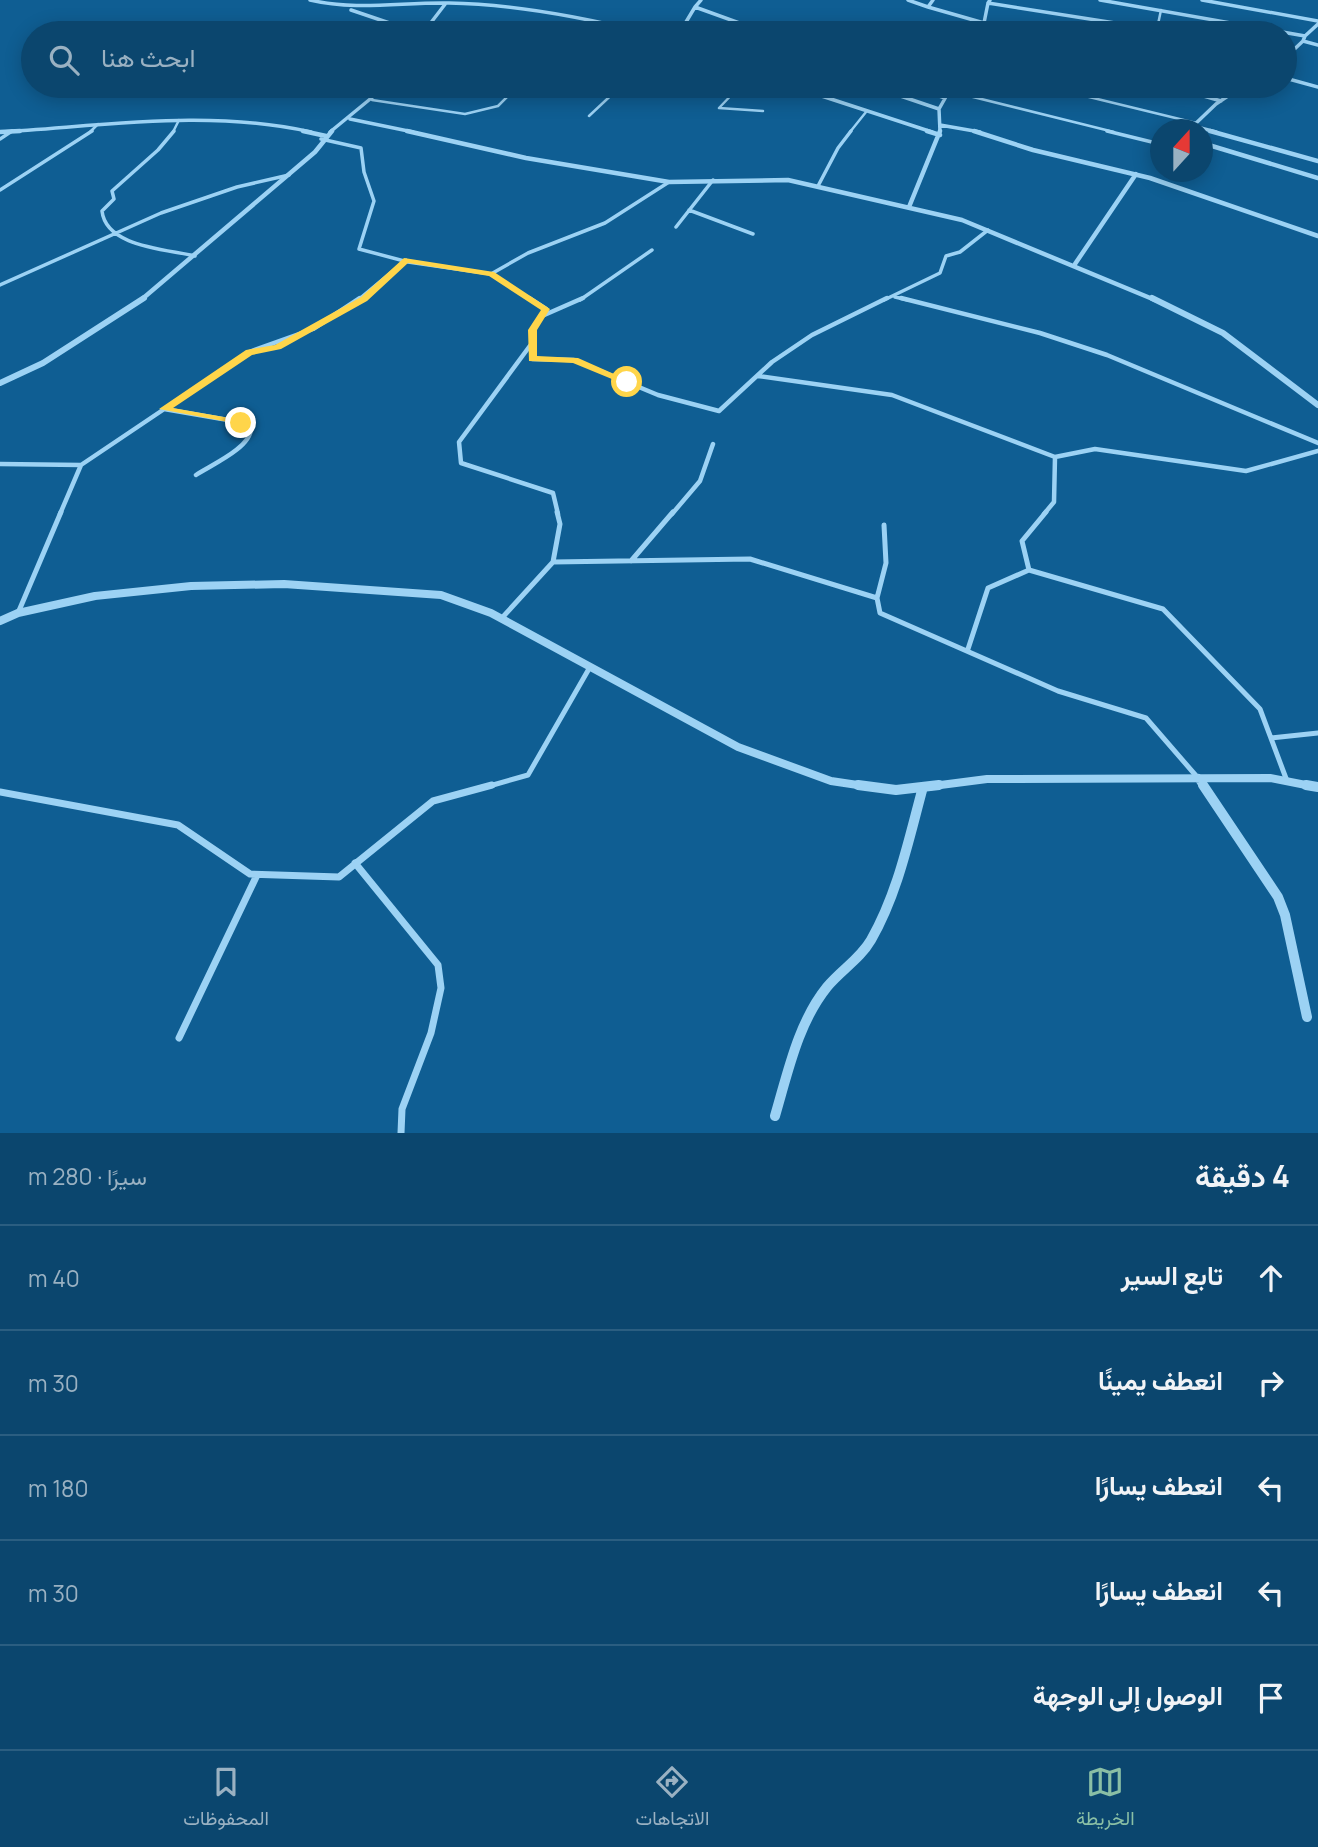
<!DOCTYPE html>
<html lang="ar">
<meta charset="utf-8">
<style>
body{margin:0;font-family:Manrope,Vazirmatn,sans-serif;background:#144d73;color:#f1f3f6;direction:rtl}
.compass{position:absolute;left:1150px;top:119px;width:63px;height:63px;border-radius:50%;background:#0b466e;box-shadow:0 4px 18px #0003;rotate:21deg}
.stop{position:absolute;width:21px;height:21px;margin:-16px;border:5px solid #ffd54a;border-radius:50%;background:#fff}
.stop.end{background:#ffd54a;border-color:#fff;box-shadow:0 2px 7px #0008}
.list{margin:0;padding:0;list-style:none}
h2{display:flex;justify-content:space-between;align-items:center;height:91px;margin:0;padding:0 28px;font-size:30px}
h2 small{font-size:23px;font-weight:400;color:#9ab1c2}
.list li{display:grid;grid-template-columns:46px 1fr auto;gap:21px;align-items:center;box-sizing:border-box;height:105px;padding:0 28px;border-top:2px solid #2b5e81}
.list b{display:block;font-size:26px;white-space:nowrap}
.list em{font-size:23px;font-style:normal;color:#9ab1c2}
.icon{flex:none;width:38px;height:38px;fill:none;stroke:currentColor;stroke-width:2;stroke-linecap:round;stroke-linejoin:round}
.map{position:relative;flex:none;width:1318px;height:1133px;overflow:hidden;direction:ltr}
.search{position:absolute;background:#0b466e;box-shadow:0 4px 18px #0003;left:21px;right:21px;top:21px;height:77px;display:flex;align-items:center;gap:18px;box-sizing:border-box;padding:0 24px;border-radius:38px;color:#9ab1c2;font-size:26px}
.sheet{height:616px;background:#0b466e}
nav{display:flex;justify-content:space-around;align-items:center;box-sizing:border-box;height:98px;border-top:2px solid #2b5e81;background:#0b466e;font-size:19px;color:#9ab1c2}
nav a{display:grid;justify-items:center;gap:4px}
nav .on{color:#8abfa5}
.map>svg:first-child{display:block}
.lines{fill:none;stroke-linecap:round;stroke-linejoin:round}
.lane-far4{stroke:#9cd2f4;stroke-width:2.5}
.lane-far3{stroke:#9cd2f4;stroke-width:3.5}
.lane-far2{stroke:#9cd2f4;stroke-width:4.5}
.lane-far1{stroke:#9cd2f4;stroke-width:5}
.lane{stroke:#9cd2f4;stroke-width:7}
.street-far4{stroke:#9cd2f4;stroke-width:3.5}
.street-far3{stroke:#9cd2f4;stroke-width:4.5}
.street-far2{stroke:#9cd2f4;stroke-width:6}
.street-far1{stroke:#9cd2f4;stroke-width:8}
.street{stroke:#9cd2f4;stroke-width:10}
.route{fill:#ffd54a}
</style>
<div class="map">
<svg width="1318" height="1133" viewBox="0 0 1318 1133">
<rect width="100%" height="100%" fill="#0f5e93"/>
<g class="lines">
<path class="lane-far4" d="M1157,29L1161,10
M593,33L603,24
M740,86L719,108L763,111
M1044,86L1196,123
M949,91L1114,132
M377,96L415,95L428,86
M372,100L465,114L498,106L518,86
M589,116L621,86
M10,132L12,131
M90,132L98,124
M173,132L179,120
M850,132L866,112"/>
<path class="lane-far3" d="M174,131L158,150L112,191L114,199L102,211C106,247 166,249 195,256
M1107,131L1160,144
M0,139L12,131
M321,139L361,148L364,172L374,201L359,249L408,262L491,274
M818,186L838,148L851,131
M0,190L92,131
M689,210L753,234
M676,227L713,180
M0,285L161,213L237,187L289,175
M895,297L908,300
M358,300L406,260
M532,300L491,274L528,253L605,223L669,182
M580,300L652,250
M884,300L940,273L946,256L960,252L988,230"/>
<path class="lane-far2" d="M529,298L546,309L533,330L532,359L574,360L658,395L719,411L772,362L812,335L887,298
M901,298L1040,333L1107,355L1318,443
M542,316L583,298
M532,343L459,442L461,463L553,493L558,514
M758,376L892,395L1055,457L1095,449L1246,471L1318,451
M164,409L228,420L251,428C251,448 211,465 196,475
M0,464L81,465L249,352L313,329L360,298
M60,514L81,465
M672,514L700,481L713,444
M1044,514L1054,502L1055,457"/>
<path class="lane-far1" d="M631,561L673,512
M553,562L560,524L557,512
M1029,570L1022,541L1046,512
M877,598L886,563L884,525
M18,613L61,512
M501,619L553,562L750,559L877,598L880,613L1058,691L1146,718L1198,778
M968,649L988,588L1029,570L1163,609L1260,709L1287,781
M1271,738L1318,733
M486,787L528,775L590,667"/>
<path class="lane" d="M0,792L178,825L250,874L339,877L433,801L492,785
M355,863L438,965L441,988L431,1033L402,1109L401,1133
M179,1038L257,875"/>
<path class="street-far4" d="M310,0C357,11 402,2 449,3C516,4 582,17 646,33
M701,0L695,7L767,33
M908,0L928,7
M933,0L928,7L984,23L979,33
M990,0L988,3L1179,33
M1100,0L1305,36L1303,41
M1202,0L1318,21
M988,3L984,23L1038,33
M695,7L686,22L720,33
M351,10L419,33
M423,33L446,3
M1305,36L1318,24
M1285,58L1303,41L1318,45
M1285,78L1318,87
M791,86L932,132
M871,86L939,109
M911,86L945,98
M1169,86L1221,101
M350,119L413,132
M940,125L980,132
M1193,126L1216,132
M1192,127L1216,104L1243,86
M0,132C103,126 209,109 311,132
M330,132L386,86
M940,132L939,109L952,86"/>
<path class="street-far3" d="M303,131L326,136
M407,131L526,158L669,182L788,180L962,220L1155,300
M927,131L940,135
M974,131L1033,150L1150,178L1318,236
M1210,131L1318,161
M0,132L20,131
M1202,143L1318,178
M909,207L940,131
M1075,264L1136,174
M141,300L315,152L332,131"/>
<path class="street-far2" d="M1152,298L1223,333L1318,405
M0,383L43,363L144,298"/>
<path class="street-far1" d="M0,621L18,613L95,596L191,586L284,584L441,595L491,613L738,747L831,781L871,787
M1198,778L1204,787
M925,787L987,779L1270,778L1316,787"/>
<path class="street" d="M858,785L896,790L939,785
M1203,785L1278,897L1285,915L1307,1017
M1306,785L1318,787
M775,1116C788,1072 798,1023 827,987C841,970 860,959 871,940C898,893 909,838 923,787"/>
</g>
<path class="route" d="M404,258L494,272L550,309L537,330V356L578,358L632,382L624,384L573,363L529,361L528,330L541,310L489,276L408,263L367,301L281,349L252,355L173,408L241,420L244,425L159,409L246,350L275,345L361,297Z"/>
</svg>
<svg class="compass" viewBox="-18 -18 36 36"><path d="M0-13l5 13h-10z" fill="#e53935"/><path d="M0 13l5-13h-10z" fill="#9ab1c2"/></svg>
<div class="stop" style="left:627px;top:382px"></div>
<div class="stop end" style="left:241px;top:423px"></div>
<div class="search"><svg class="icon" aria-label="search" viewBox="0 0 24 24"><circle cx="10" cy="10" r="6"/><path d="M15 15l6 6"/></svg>ابحث هنا</div>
</div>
<section class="sheet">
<h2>4 دقيقة<small>سيرًا · 280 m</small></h2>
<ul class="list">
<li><svg class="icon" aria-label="ahead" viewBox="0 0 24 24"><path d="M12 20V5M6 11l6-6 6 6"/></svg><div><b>تابع السير</b></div><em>40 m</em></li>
<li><svg class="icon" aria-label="right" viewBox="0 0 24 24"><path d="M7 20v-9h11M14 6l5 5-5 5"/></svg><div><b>انعطف يمينًا</b></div><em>30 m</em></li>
<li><svg class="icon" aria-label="left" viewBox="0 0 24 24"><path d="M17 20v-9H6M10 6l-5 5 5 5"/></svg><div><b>انعطف يسارًا</b></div><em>180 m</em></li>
<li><svg class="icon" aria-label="left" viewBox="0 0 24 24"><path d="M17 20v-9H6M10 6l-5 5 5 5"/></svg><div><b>انعطف يسارًا</b></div><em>30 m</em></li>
<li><svg class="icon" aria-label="arrive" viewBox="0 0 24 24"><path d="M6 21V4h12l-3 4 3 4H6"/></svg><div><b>الوصول إلى الوجهة</b></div></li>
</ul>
</section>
<nav>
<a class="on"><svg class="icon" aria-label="map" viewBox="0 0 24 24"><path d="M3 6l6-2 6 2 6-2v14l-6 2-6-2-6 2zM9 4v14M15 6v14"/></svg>الخريطة</a>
<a><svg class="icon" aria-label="directions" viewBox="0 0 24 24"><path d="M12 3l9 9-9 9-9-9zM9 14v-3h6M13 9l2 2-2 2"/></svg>الاتجاهات</a>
<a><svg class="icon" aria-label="saved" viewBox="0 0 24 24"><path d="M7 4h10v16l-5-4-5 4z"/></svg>المحفوظات</a>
</nav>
